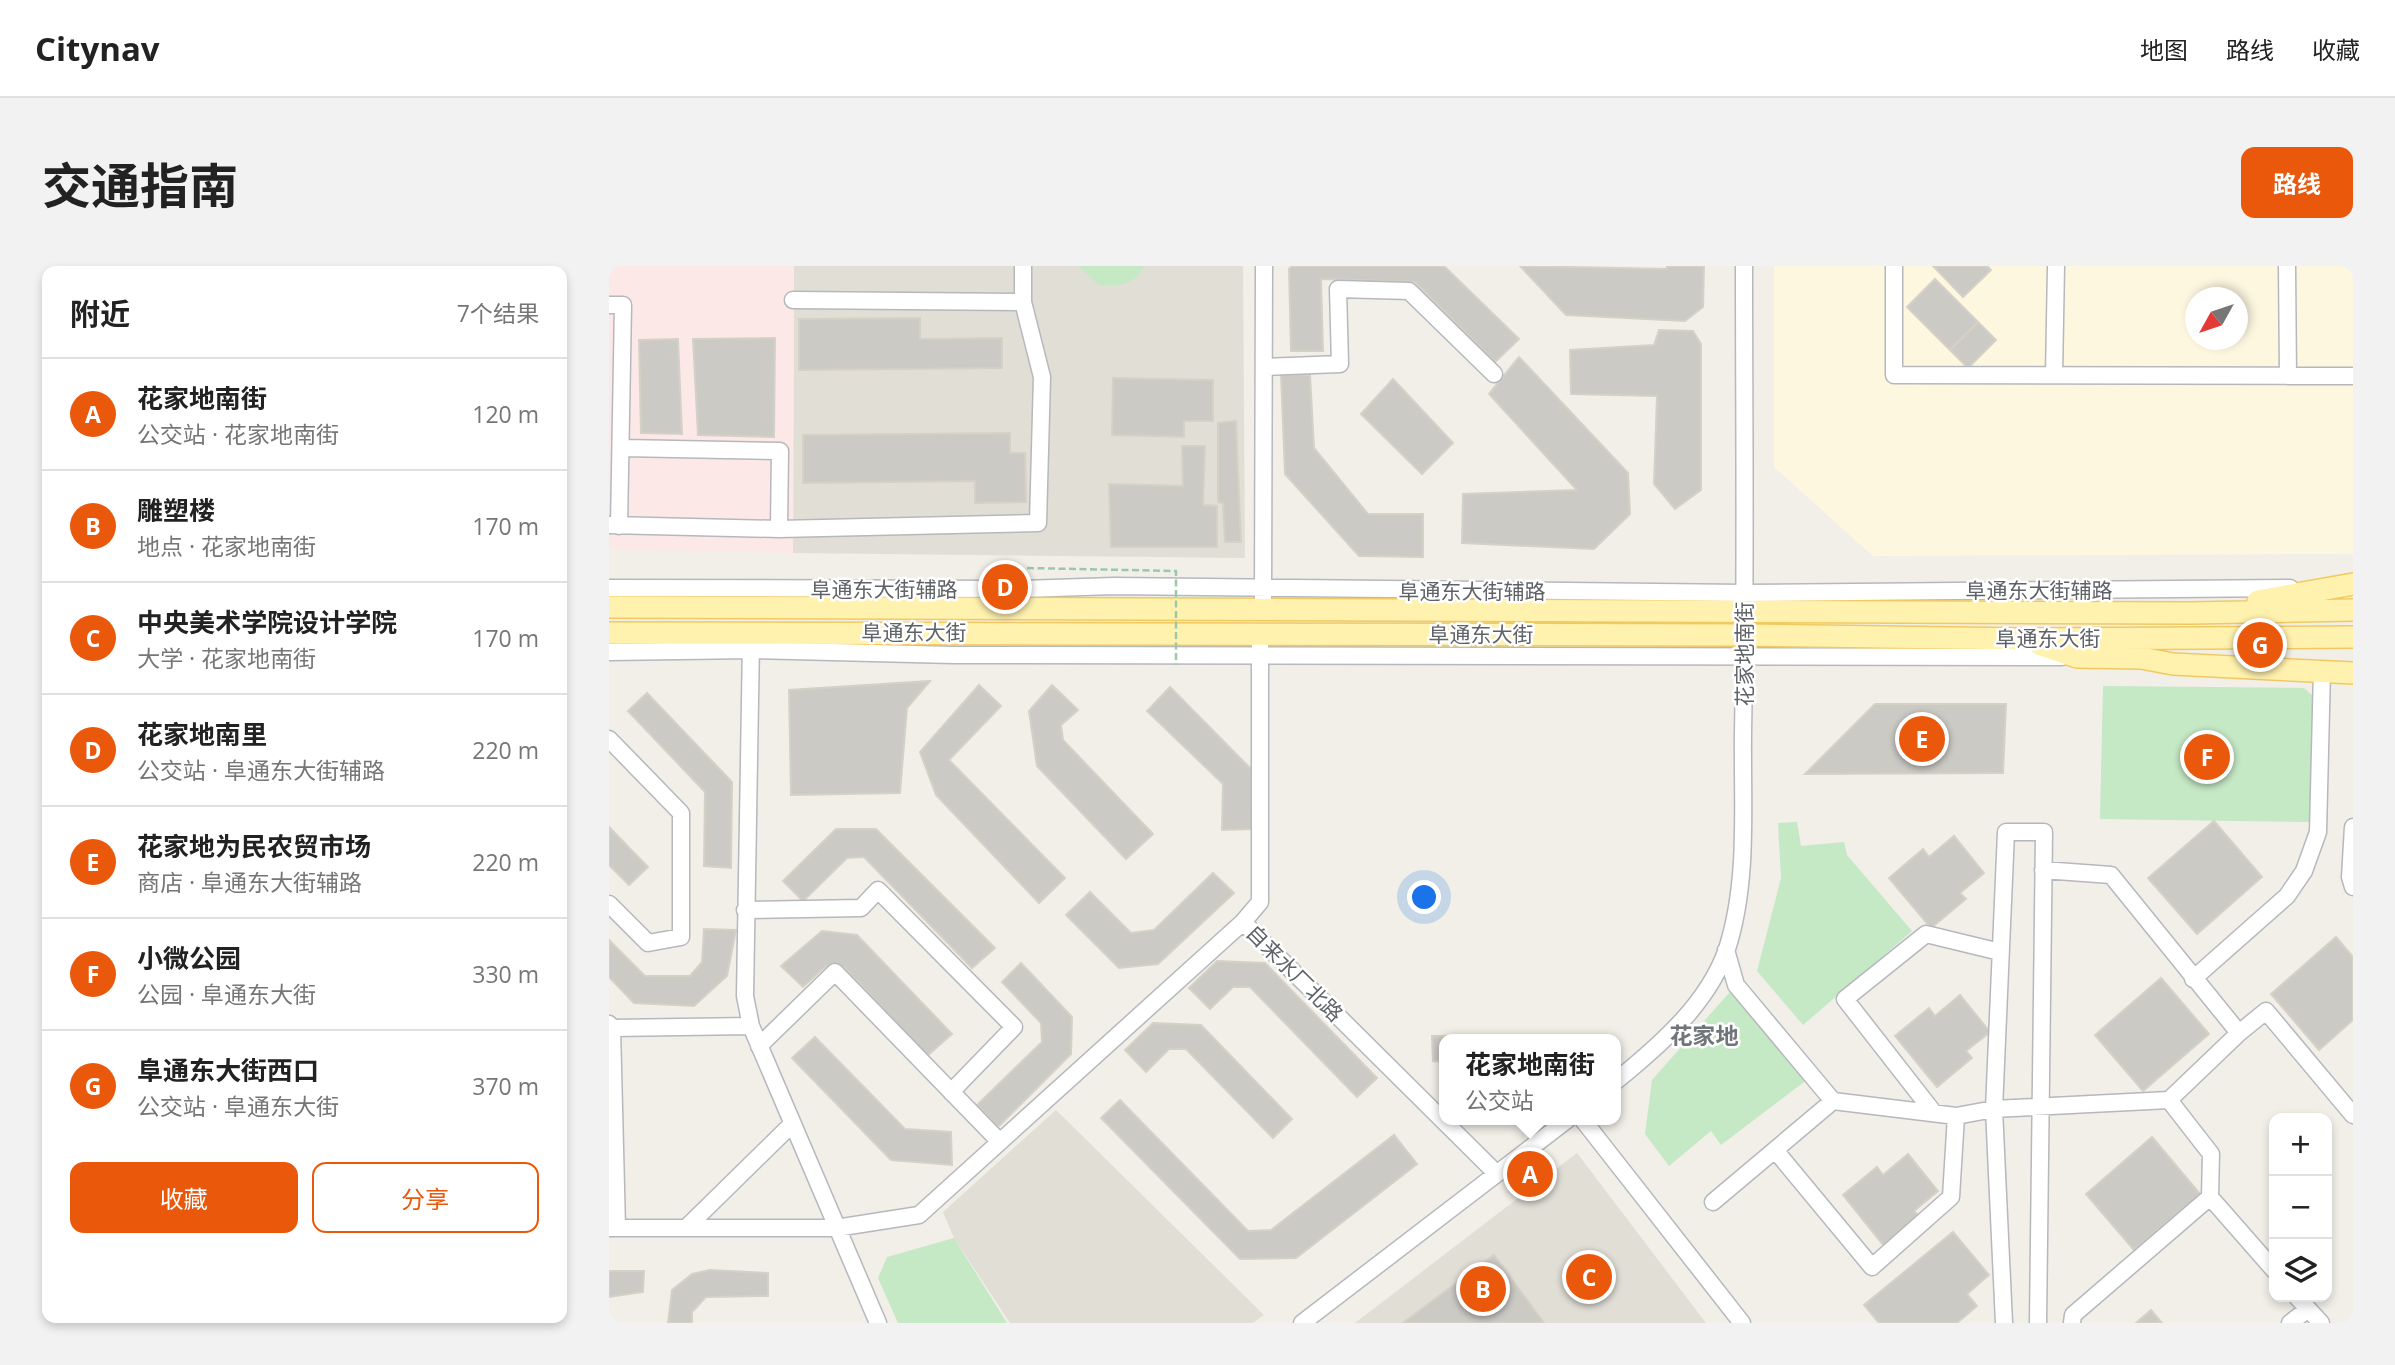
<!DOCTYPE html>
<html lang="zh">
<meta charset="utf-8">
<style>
body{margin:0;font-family:"Open Sans","Noto Sans SC",sans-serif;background:#f2f2f2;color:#222}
.controls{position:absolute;right:21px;bottom:21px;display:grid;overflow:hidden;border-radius:14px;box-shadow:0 4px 10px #0003}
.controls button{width:63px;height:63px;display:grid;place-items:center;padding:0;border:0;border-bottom:2px solid #e0e0e0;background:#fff;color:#222;font:35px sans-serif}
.compass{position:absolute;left:1576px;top:21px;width:63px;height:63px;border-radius:50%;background:#fff;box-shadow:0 4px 10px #0003;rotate:230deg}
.you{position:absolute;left:816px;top:632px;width:24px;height:24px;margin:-18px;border:5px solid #fff;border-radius:50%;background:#1a73e8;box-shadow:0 0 0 10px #1a73e833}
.badge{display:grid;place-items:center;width:46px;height:46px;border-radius:50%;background:#ea580c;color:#fff;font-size:23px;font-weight:700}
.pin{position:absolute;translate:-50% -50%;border:4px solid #fff;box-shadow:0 2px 7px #0006}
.popup{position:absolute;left:830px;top:768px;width:182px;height:91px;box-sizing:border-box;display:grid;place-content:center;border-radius:14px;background:#fff;filter:drop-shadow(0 2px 5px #0005);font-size:23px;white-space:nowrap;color:#767676}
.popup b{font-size:26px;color:#222}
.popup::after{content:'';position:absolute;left:50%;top:100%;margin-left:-14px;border:14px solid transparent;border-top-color:#fff}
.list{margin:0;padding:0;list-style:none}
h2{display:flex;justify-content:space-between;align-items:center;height:91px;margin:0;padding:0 28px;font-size:30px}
h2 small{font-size:23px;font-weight:400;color:#767676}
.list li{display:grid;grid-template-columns:46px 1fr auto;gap:21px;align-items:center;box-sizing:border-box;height:112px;padding:0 28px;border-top:2px solid #e0e0e0}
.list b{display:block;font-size:26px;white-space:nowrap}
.list p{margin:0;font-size:23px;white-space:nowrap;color:#767676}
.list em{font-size:23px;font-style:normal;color:#767676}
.actions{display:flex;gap:14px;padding:21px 28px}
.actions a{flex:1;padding:16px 0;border:2px solid #ea580c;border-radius:14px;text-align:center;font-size:24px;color:#ea580c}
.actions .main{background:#ea580c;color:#fff}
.icon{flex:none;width:38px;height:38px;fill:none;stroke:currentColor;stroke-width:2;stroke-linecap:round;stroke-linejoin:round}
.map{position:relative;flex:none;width:1744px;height:1057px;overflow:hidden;border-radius:14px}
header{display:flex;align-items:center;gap:42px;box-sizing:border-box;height:98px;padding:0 35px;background:#fff;border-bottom:2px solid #e0e0e0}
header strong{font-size:33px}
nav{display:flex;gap:38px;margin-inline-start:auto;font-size:24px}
.intro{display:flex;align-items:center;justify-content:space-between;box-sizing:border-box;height:168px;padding:0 42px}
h1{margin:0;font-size:49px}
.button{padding:18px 32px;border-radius:14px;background:#ea580c;color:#fff;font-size:24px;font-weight:700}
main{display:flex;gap:42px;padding:0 42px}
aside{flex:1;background:#fff;border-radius:14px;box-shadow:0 4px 10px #0003}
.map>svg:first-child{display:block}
.commercial{fill:#fef7e0;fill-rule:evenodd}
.education{fill:#e1ded6}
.medical{fill:#fce8e6}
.green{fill:#c5e8c5}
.building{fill:#cccac5;stroke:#d6d1c6;stroke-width:2}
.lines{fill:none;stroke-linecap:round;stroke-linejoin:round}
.minor-casing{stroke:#b5b8bc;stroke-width:19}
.major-casing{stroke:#f2c960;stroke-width:24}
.minor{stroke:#fff;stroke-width:16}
.major{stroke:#fff2af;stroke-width:21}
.path-bridge{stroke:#9cc7a9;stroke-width:2.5;stroke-dasharray:7 3.5;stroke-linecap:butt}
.labels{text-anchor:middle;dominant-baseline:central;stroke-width:5;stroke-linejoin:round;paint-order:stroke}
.street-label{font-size:21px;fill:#5f6368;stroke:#fff}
.neighbourhood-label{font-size:23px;font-weight:bold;fill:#70757a;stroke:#fff}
</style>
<header>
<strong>Citynav</strong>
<nav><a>地图</a><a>路线</a><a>收藏</a></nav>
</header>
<div class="intro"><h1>交通指南</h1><a class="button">路线</a></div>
<main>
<aside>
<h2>附近<small>7个结果</small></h2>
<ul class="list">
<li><span class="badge">A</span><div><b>花家地南街</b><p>公交站 · 花家地南街</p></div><em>120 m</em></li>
<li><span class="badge">B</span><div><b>雕塑楼</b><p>地点 · 花家地南街</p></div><em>170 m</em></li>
<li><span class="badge">C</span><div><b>中央美术学院设计学院</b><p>大学 · 花家地南街</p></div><em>170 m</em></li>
<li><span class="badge">D</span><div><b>花家地南里</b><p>公交站 · 阜通东大街辅路</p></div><em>220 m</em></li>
<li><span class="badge">E</span><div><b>花家地为民农贸市场</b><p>商店 · 阜通东大街辅路</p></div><em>220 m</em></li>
<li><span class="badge">F</span><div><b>小微公园</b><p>公园 · 阜通东大街</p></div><em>330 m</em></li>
<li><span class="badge">G</span><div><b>阜通东大街西口</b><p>公交站 · 阜通东大街</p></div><em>370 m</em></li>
</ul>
<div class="actions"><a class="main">收藏</a><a>分享</a></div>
</aside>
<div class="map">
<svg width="1744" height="1057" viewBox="0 0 1744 1057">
<rect width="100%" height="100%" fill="#f1efe8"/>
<path class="commercial" d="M1165,0H1744V288L1264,290L1165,201ZM1587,32H1629V74H1587Z"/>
<path class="education" d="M185,0H634L636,292L184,287Z
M447,844L655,1049L644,1057H401L345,972L334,946Z
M968,887L1097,1057H746Z"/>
<path class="medical" d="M0,0H185L184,287L0,283Z"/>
<path class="green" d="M469,0H535C525,20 510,20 490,19Z
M1494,420L1695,422L1704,430L1703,556L1491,553Z
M1188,556L1192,580L1235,576L1238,589L1303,665L1194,759L1148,705L1172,612L1169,557Z
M1127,719L1203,810L1112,879L1102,865L1060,900L1036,868L1043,814Z
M345,972L398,1057H289L269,1012L278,991Z"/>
<path class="building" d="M683,0H835L910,73L886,96L806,16L712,13L714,85H682L680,3Z
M911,0L1058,3V0H1095L1094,41L1076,55L957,49Z
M1324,0H1378L1382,4L1354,31Z
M1326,13L1369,56L1341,84L1298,41Z
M311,52V73L393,72V102L190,104V53Z
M1369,56L1387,74L1359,102L1341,84Z
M1050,64L1084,65L1092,78V224L1066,243L1045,218L1048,130L962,128L961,84L1045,79Z
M166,72L165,171L89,169L84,73Z
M69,73L73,168L32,167L30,74Z
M910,91L1019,207L1021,248L985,283L853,277L854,228L968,224L880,128Z
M672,108L701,109L705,182L759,248H814V291L750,290L676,208Z
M504,112L604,114V155H575V171L503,169Z
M784,113L844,177L813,208L752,148Z
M627,155L632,276H616L614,237L609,236V157Z
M401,167V187H416L417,236L366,237V215L194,217V169Z
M573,180H596L594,239L608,240V281H502L500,218L574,220Z
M321,415L298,442L291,527L182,529L180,424Z
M370,419L392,440L340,494L456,612L430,637L327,529L311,486Z
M443,419L469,444L452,459L454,474L544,568L517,593L428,500L420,445Z
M561,421L642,503L643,563L613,564L614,518L538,445Z
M38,427L123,516L122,602L95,600L96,526L19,445Z
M1266,438H1397L1394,507L1196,508Z
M1605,555L1653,611L1588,668L1539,612Z
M0,561L39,601L20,619L0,599Z
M227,563H267L386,682L363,702L255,591L238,592L194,635L174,615Z
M1345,570L1375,607L1351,627L1357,633L1322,662L1280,612L1314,583L1320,591Z
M604,607L625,627L549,698L510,702L457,649L481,626L522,667L545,664Z
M95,663L127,664L118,710L85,740L25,737L0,711V674L36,710H81L93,696Z
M213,665L248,669L343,768L318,790L236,702L217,700L194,721L172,700Z
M1727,671L1744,691V754L1710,784L1662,728Z
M608,695L656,697L768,812L748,831L641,721H624L601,743L580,722Z
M412,697L463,751L462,788L389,861L368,839L433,776L432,757L393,716Z
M1552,712L1600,768L1534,825L1486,769Z
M1351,729L1381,766L1357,785L1363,792L1328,821L1286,770L1320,742L1326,750Z
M544,757L592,759L683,853L664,872L577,783H560L537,806L516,784Z
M823,770L953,771V773H835V796L824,795Z
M206,771L296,863L342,866L343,899L282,894L183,792Z
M511,834L639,965L662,964L785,869L808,898L687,992L631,993L492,852Z
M1543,871L1591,928L1525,984L1477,928Z
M1299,888L1329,925L1305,945L1311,951L1275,980L1234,929L1268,901L1274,909Z
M1344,966L1380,1009L1358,1028L1368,1040L1348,1057H1270L1255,1039Z
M885,989L935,1057H795V1056Z
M101,1004L159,1007V1030L97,1031L83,1046V1057H59L63,1024L83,1008Z
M0,1005H35L34,1026L0,1031Z
M1542,1044L1553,1057H1527Z"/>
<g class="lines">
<g class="minor-casing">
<path id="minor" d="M1285,0V109L1744,110
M1678,0L1679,110
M184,34L414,36
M0,39H14L10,260
M657,101L731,98L729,23L800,25L885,108
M1445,109L1447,0
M14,182L171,185L170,263
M0,259L170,263L429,257L433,111L414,36V0
M0,322L414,323L505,320L1135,327L1681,322
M654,334L655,0
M142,376L136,730L142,760L269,1057
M651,380V636L634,656L887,907
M0,386L143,384L344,389L1453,391
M0,473L72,547V671L39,677L0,638
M1744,561L1741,611L1744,621
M1434,604L1502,609L1630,767L1560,834L1602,888L1601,931L1665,1004
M136,644L252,642L269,624L405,761L342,826
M1117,684L1127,719L1224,835L1347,850L1385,843L1560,834
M1584,713L1678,630L1695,605L1709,566L1713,404
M0,758L3,762L8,962
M3,762L142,760
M1630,767L1657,745L1744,849
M150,780L226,706L391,876
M1007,815C1050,780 1099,738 1118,683C1140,615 1133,537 1134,467C1137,311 1135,156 1135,0
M1325,847L1236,733L1317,668L1391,686
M974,854L1133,1057
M1166,884L1263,1001L1342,931L1347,850
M1104,936L1224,835
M0,962H227L310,949L634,656
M77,962L183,858
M1688,1031L1712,1057
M693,1057L958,854
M1395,1057L1385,843L1397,566H1435L1429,1057
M1463,1057L1464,1049L1601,931
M1681,1057L1699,1043"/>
</g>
<g class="major-casing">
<path id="major" d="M1649,335L1744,318
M0,341L1582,347L1744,344
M0,367L1137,369L1414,373L1744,371
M1430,378L1468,391L1532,392L1564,398L1744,407"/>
</g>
<use href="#minor" class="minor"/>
<use href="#major" class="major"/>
<path class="path-bridge" d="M418,302L567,305V399"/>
</g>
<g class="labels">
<g class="street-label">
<text x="275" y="323">阜通东大街辅路</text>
<text x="1430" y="324">阜通东大街辅路</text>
<text x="863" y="325">阜通东大街辅路</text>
<text x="305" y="366">阜通东大街</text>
<text x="872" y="368">阜通东大街</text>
<text x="1439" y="372">阜通东大街</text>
<text transform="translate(1135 388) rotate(-90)">花家地南街</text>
<text transform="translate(686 707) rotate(45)">自来水厂北路</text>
</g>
<g class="neighbourhood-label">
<text x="1095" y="769">花家地</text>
</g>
</g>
</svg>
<div class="controls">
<button>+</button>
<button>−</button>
<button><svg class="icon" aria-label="layers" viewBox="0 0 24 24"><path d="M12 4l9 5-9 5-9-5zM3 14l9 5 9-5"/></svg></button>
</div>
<svg class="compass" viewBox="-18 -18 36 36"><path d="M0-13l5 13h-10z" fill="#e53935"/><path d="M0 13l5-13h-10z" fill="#767676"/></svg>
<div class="you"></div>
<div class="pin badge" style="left:921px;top:908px">A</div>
<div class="popup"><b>花家地南街</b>公交站</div>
<div class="pin badge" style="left:874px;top:1023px">B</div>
<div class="pin badge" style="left:980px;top:1011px">C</div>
<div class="pin badge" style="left:396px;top:321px">D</div>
<div class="pin badge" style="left:1313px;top:473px">E</div>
<div class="pin badge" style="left:1598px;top:491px">F</div>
<div class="pin badge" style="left:1651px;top:379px">G</div>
</div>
</main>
